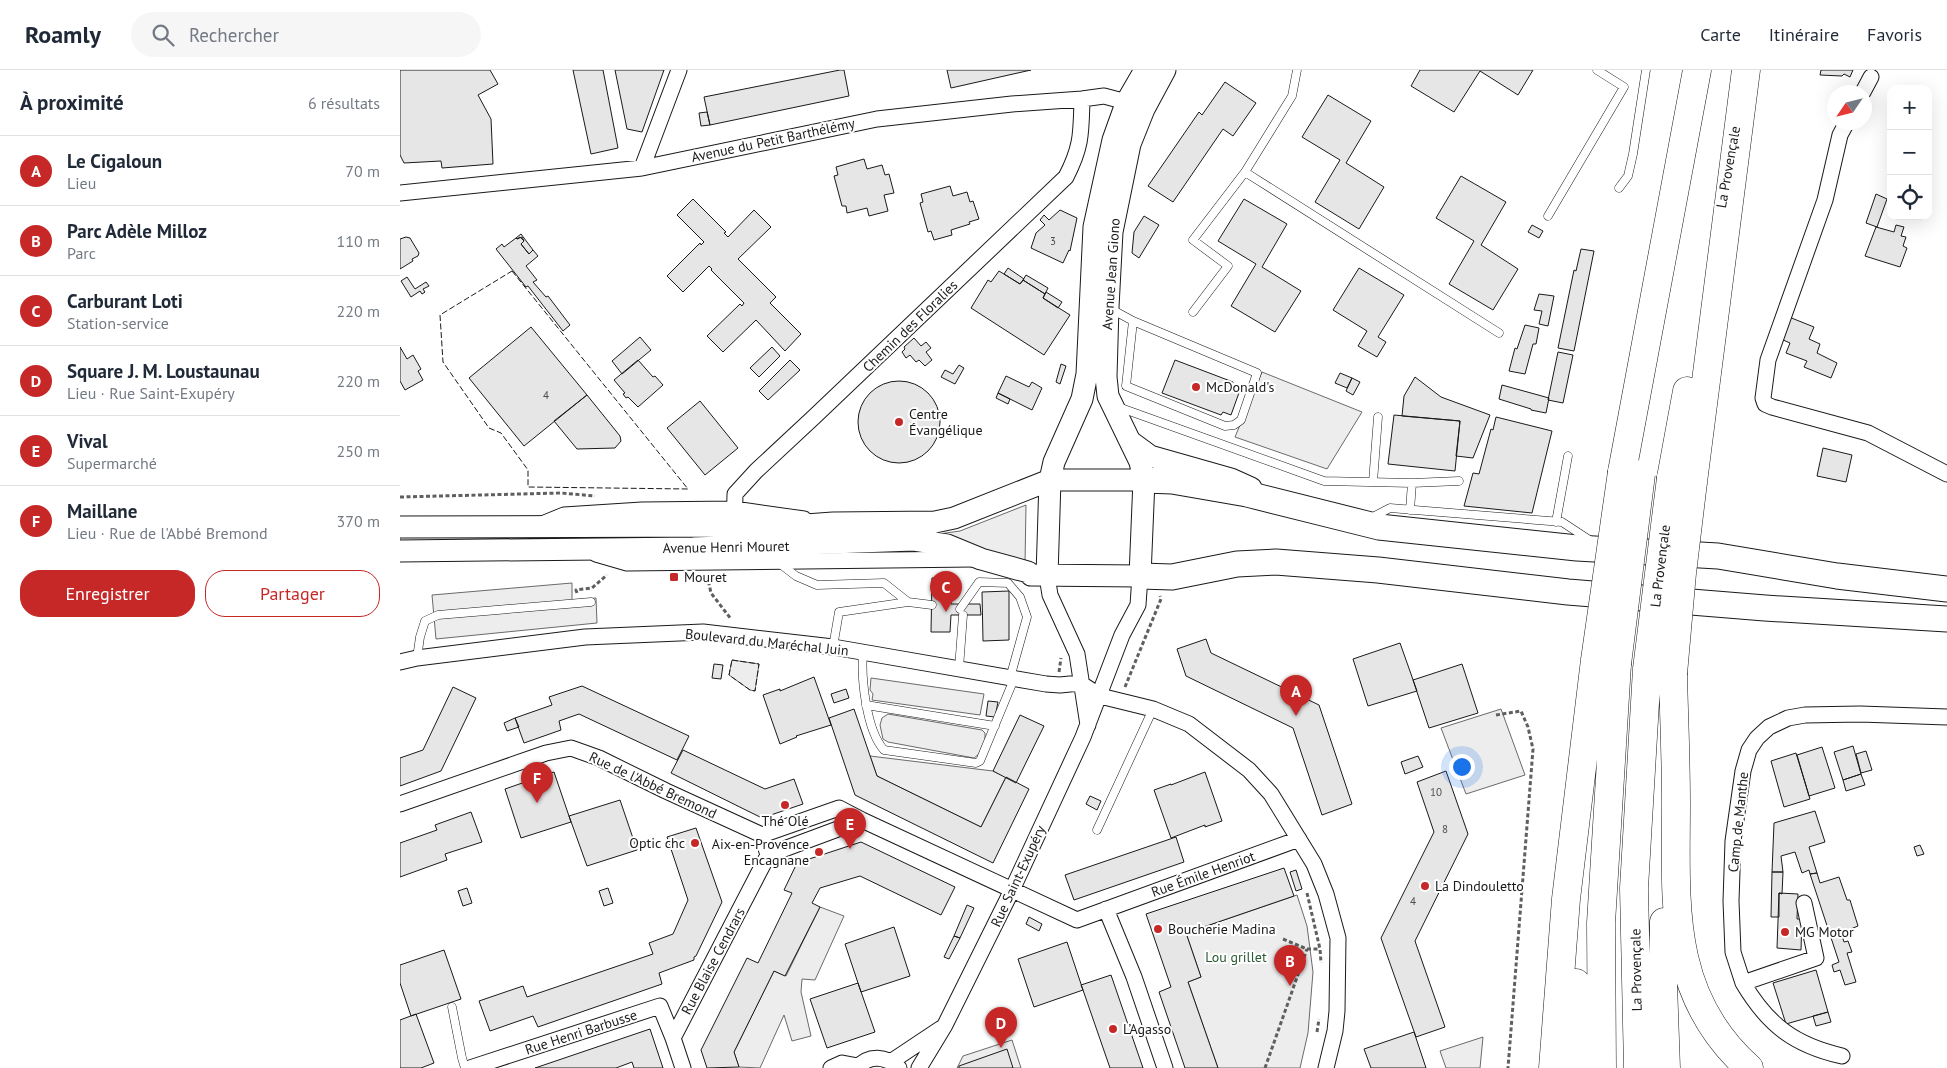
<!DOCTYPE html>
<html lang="fr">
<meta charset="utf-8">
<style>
body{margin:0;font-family:"PT Sans",sans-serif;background:#f6f6f7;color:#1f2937}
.controls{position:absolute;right:15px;top:15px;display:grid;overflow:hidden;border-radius:10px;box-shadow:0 5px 20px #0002}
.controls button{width:45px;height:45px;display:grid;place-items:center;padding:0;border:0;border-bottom:1px solid #e0e1e3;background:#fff;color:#1f2937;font:25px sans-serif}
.compass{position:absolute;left:1427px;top:15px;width:45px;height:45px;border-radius:50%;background:#fff;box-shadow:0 5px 20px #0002;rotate:235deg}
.you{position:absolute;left:1061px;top:696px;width:18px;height:18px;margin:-12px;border:4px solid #fff;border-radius:50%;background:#1a73e8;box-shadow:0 0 0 8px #1a73e833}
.badge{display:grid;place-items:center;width:32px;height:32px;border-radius:50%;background:#c62828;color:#fff;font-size:16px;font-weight:700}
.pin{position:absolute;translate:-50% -41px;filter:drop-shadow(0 1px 2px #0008)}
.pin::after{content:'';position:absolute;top:26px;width:18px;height:15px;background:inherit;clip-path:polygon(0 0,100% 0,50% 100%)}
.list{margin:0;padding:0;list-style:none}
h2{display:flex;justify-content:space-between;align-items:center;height:65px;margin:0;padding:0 20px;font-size:21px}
h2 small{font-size:16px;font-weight:400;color:#747a83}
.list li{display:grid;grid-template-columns:32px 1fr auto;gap:15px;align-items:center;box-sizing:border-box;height:70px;padding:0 20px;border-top:1px solid #e0e1e3}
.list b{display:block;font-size:19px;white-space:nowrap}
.list p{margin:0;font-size:16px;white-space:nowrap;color:#747a83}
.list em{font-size:16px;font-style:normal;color:#747a83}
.actions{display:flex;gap:10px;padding:15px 20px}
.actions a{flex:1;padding:11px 0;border:1px solid #c62828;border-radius:20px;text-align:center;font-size:18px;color:#c62828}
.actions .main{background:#c62828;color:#fff}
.icon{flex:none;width:28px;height:28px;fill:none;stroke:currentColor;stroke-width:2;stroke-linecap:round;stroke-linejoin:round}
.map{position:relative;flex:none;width:1547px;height:998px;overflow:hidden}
header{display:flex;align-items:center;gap:30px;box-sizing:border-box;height:70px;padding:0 25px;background:#fff;border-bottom:1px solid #e0e1e3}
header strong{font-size:24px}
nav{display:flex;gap:28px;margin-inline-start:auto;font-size:18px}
.search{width:350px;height:45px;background:#f6f6f7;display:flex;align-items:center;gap:12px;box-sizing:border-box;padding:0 18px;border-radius:28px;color:#747a83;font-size:19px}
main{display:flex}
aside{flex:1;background:#fff}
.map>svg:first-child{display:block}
.built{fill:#ededed;stroke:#6a6a6a}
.building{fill:#e6e6e6;stroke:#1a1a1a}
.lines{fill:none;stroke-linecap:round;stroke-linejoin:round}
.service-casing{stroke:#1a1a1a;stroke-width:9}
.minor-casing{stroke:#1a1a1a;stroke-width:17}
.secondary-casing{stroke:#1a1a1a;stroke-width:23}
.trunk-casing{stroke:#1a1a1a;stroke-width:27}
.motorway-casing{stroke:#1a1a1a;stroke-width:29}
.path{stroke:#5f5f5f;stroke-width:3;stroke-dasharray:4 2.5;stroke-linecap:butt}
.service{stroke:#fff;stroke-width:8}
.minor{stroke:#fff;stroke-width:15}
.secondary{stroke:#fff;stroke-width:21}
.trunk{stroke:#fff;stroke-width:25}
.motorway{stroke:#fff;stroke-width:28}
.motorway-bridge-casing{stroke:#1a1a1a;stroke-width:29;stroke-linecap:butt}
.motorway-bridge{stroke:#fff;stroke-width:28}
.fence{stroke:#1a1a1a;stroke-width:1;stroke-dasharray:6 2.5;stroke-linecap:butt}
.poi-dot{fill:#c62828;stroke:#fff;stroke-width:2}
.labels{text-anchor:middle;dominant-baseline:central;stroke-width:4;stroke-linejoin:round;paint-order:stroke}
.number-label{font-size:11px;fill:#4d4d4d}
.street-label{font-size:14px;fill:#1a1a1a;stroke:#fff}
.poi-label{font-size:14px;fill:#1a1a1a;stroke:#fff;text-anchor:start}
.park-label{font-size:14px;fill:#2b5a34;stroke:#fff}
</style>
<header>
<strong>Roamly</strong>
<div class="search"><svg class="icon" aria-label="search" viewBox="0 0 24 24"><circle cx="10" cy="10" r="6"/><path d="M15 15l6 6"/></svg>Rechercher</div>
<nav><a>Carte</a><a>Itinéraire</a><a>Favoris</a></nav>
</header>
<main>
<aside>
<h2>À proximité<small>6 résultats</small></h2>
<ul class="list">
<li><span class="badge">A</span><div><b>Le Cigaloun</b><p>Lieu</p></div><em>70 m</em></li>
<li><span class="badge">B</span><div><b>Parc Adèle Milloz</b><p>Parc</p></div><em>110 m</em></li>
<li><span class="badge">C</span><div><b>Carburant Loti</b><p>Station-service</p></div><em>220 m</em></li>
<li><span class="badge">D</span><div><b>Square J. M. Loustaunau</b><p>Lieu · Rue Saint-Exupéry</p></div><em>220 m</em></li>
<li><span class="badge">E</span><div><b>Vival</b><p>Supermarché</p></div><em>250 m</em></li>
<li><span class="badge">F</span><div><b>Maillane</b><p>Lieu · Rue de l'Abbé Bremond</p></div><em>370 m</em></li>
</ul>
<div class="actions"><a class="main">Enregistrer</a><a>Partager</a></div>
</aside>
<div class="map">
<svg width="1547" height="998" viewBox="0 0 1547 998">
<rect width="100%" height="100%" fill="#fff"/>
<path class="built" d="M862,302L962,342L927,399L835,367Z
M626,435L625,494L532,465L560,461Z
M301,464V470L0,472V466Z
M172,513V530L196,528L197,553L36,569L32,525Z
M332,590L359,594L355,621L350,620L329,605Z
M471,608L584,624L580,645L472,630L473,624L470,620Z
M1101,639L1125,705L1066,724L1041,658Z
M488,644L582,660L585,663V671L579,684L574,688L488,672L483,669L480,655L482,648Z
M470,686L593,701L606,707L581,757L477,706Z
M897,825L907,856L913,902L908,963L900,998H818L788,912L801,907L786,863Z
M420,837L444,846L415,910L402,909L401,922L411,966L392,971L384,945L360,998L339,997L334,982L374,901L386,906Z
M1083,967L1080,998H1046L1040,981Z
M612,970L621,998H557L563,986Z"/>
<path class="building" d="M0,0H90L98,14L78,25L91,49L93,94L42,98L41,91L4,93L0,85Z
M173,0H203L218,78L191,84Z
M215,0H264L242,62L227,59Z
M440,0H444L449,26L310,55L304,27Z
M547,0H631L551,18Z
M1020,0H1133L1118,25L1080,1L1054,42L1011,16Z
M1421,0H1453L1450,7L1444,4L1442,6L1420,5Z
M825,12L856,33L833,66L823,59L773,132L748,116L799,42L802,45Z
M928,25L971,51L946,93L984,117L959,159L915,132L940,90L902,67Z
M307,42L310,55L301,56L299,43Z
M464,89L467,99L482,95L485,105L489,104L494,123L484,125L488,141L469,146L467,138L447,143L446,136H442L434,106L438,105L436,97Z
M1061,106L1106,132L1081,175L1118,199L1093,240L1049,214L1074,171L1036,148Z
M550,116L553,126L567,122L570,132L573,131L579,149L569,152L570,154L551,160L552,165L534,170L531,161L528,162L520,133L523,132L521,124Z
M1476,124L1487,129L1477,157L1466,153Z
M293,129L326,162L324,163L328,167L354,140L371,157L338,189L376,227L370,233L401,264L385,281L356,250L323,282L307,266L340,234L342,236L344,233L311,200L312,199L309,196L283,222L267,206L300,173L301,175L304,172L277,145Z
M844,129L887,154L862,197L901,221L875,262L831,236L856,194L818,171Z
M660,140L677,148L670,181L669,180L663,193L631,178L636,163L645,155L640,150L644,145L649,150Z
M744,146L759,155L739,188L732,183L734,162Z
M1132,155L1143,161L1139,168L1128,162Z
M1496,155L1504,157L1501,166L1506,167L1503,176L1507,178L1500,197L1465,186L1476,157L1494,162Z
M121,164L133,180L129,184L121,174L124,171L122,167L117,169L116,168Z
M6,167L10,168L19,183L18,186L12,189L13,191L0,199V169Z
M120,167L124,171L121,174L129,184L133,180L138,186L126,196L137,210L133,212L146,227L148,226L170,255L163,261L128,216L126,217L96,179L102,174L104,177L116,168L117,169Z
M1181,179L1194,181L1174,281L1158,278L1174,200L1176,201Z
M608,198L624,209L620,214L604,204Z
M959,198L1004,225L978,267L986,272L977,287L958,276L967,261L933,240Z
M599,201L620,214L623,210L645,224L643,228L670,245L644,285L571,238L588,210L591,212Z
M626,205L648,218L645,224L623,210Z
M7,207L15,219L26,212L29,216L23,219L25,222L22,224L20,221L11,227L1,211Z
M646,222L662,232L658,238L643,228Z
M1139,224L1154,226L1148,256L1139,254L1142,241L1134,240Z
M1389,247L1414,257L1409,269L1420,274L1417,283L1437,293L1431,308L1404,297L1407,291L1386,283L1390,273L1381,269Z
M1125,255L1139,258L1136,274H1133L1125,304L1109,301L1115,278L1117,279Z
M131,257L187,325L124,376L69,308Z
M240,267L251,280L222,304L212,291Z
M514,268L521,276L526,272L531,278L526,282L532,290L525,296L519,290L516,292L510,285L506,288L502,282L505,279L504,277Z
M0,277L7,289L13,285L21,299L18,301L23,310L5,320L0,311Z
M372,277L380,286L359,307L350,298Z
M1158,282L1173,285L1163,333L1148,330Z
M238,290L253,307L255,306L263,315L238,337L228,327L226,328L223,324L225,323L214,310Z
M390,290L400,300L368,330L359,321Z
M775,290L833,312L832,316L840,320L831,345L823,342L821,345L762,323Z
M661,294L666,296L660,314L656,312Z
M559,295L564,298L555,314L541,307L545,300L553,304Z
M940,303L952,308L947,318L935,313Z
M606,306L629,317L632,312L642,318L632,340L598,323Z
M1015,307L1041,327L1090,345L1073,388L1056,386L1060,351L1002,346L1004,326Z
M952,308L960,312L953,325L946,321Z
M458 352a41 41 0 1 1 82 0a41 41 0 1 1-82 0Z
M1102,315L1149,328L1146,343L1131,340V339L1099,329Z
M598,323L610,329L608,334L596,328Z
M187,325L220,366L221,371L215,378L177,379L154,351Z
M300,331L338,378L305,405L267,358Z
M994,345L1060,351L1055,401L988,394Z
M1096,347L1152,361L1132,443L1064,436L1073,403L1079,404L1091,359L1093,360Z
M1423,378L1452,385L1446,412L1417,406Z
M532,508H551V534H580L581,545H551L550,562H531Z
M609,521V570L583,571L582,522Z
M806,569L811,583L919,635L952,734L922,745L893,658L786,606L777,579Z
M1000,573L1017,621L968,636L953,589Z
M314,594L323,595L321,609L312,608Z
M1062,594L1078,643L1029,658L1013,610Z
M414,607L431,655L396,666L397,667L380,674L363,625L380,619V621Z
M182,616L289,666L277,690L179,644L159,651L161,660L124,673L115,648L152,635L149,627Z
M53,617L76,628L41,701L0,716V688L23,680Z
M446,619L449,628L434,633L431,624Z
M588,631L598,632L595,647L586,646Z
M454,639L477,706L581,757L606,707L629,719L593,793L455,725L429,648Z
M620,645L644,656L616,713L593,701Z
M115,648L119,657L107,661L104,653Z
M1453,676L1461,704L1443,710L1434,682Z
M1422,677L1435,718L1409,726L1397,685Z
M283,680L365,719L394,709L403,734L362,748L271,703Z
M1466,681L1472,700L1461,703L1456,684Z
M1396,683L1410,729L1384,737L1371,691Z
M1018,686L1023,697L1005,704L1001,692Z
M1046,701L1068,764L1015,871L1045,957L1016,967L981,868L1034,762L1017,712Z
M154,702L171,752L121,768L105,719Z
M805,702L822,751L805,757V755L771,768L754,720L771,714V715Z
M1461,704L1465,715L1446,721L1443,710Z
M690,726L701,731L697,740L686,734Z
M220,730L237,780L187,796L169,746Z
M1415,741L1425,772L1409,777L1417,803L1410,804L1409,800L1402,803L1395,782L1381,786L1383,802H1372L1374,753Z
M71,742L82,772L45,784L47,790L0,807V773L37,760L35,755Z
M296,758L322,832L296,886L294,887V890L259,903L262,914L138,957L133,946L90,961L79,931L123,916L127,927L253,884L249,873L273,864L288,830L267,767Z
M776,767L784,792L674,830L665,805Z
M461,772L555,817L541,845L460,806L420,818L412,833L420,837L385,906L374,901L334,982L339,997L307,998L301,980L347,888L358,893L392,823L384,820L397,793Z
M1520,775L1524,784L1517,786L1514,777Z
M884,798L894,826L786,863L801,907L788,912L818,998H785L759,922L771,917L746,844Z
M896,800L902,819L896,821L890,802Z
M1372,802H1383L1382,824L1379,823V847H1371Z
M1417,803L1420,813L1439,807L1447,830H1450L1458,856L1441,863L1444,872L1448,871L1452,882L1447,883L1456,912L1445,915L1440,900L1434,902L1432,895L1439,892L1410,804Z
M67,818L72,833L63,836L58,821Z
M208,818L213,833L204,836L199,821Z
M1379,823L1398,824L1397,849H1402L1401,880L1377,878Z
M567,835L574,838L560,868L554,866Z
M629,847L642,854L639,861L626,854Z
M494,857L510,906L461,922L445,874Z
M554,866L560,868L549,889L544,887Z
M667,872L683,920L634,937L618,889Z
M44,880L61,929L11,946L0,913V895Z
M1416,900L1428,942L1386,954L1373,913Z
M711,905L743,998H710L683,920L681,915Z
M458,913L475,962L427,978L410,929Z
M1428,942L1431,952L1416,956L1413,946Z
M16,944L34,993L21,998H0V950Z
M250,959L263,998H234L232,992L216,998H135Z
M1014,962L1026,998H971L964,979Z
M607,979L613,998H559V996Z"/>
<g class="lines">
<g class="service-casing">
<path id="service" d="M845,102L1099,263
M1219,118L1228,106L1233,84L1246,0
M1148,146L1224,17L1197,0
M711,239L733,251L857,303L841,350L834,355L825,356L726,316L733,251
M793,242L828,196L793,170L845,102L892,26L897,0
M718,335L721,338L924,411L1012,413L1059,411
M973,412L978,347
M1010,440L1012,413
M971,448L990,438L1162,452L1191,471
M1156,452L1168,386
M379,493L396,506L417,515L484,513L508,532
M560,539L579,512L608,513L620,527L627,547L610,608
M433,577L439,542L508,532L532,535
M463,582C461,608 466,660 484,680L576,693L580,691L614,609
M17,588L20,567L25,551L38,545L191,532
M559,598L563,545
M466,635L595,656
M697,760L753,639
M52,937L62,988L65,998"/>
</g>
<g class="minor-casing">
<path id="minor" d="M1463,22L1471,7
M1447,52L1440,65L1425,130L1368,290L1363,328L1365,334L1372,337L1468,363L1547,404
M242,98L279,0
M0,123L242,98L477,49L612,34L682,29L704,26L734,34
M142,454L164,445L242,440L334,439L404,449
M334,466L335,424L356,401L414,347L666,107C682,76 681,63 682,29
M196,484L227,493L574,489
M647,506L650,525L677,584L688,655
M0,592L17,588L185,567L303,562L433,577L646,614L660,615L680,613L700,626L753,639L789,654L849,700L871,724L914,794L926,824L938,868L937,941L935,961L926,998
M0,734L146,683L171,678L199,688L266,721L362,765
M362,765L439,738L462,750L677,850L899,769
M368,785L462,750
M1404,833L1416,888L1343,913L1333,882L1331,831L1333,771L1343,701L1349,680L1357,668L1369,657L1388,648L1405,645L1460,644L1547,647
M706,839L734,907L765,998
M1343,913C1368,955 1394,975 1442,986
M492,991L540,959
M70,998L260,936L273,968
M283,998L273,968L368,785L362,765
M431,998L442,993L458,996
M457,998C469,984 486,986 499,998
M519,998L545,955L612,820L683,667L722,565L738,535L740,506"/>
</g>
<g class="secondary-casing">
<path id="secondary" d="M731,372L750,386L831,409L851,418
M0,457L315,456L365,458L433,453L535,452L554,448L650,410H744
M0,481L293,478L514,470L547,475L581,489L628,502L631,505L740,506L744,410L740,392L708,326L706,307L708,237L712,162L730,74L744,39L765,0
M647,506L650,410L654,392L682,329L687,304L694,157L713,70L727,31L745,0"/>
</g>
<g class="trunk-casing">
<path id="trunk" d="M744,410L772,411L847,424L979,457L1177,478L1318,486L1437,506L1547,519
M740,506L772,507L837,494L876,492L978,500L1168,522L1365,538L1547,549"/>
</g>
<g class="motorway-casing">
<path id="motorway" d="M1222,402L1297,0
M1271,408L1287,321
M1293,412L1346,0
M1273,604C1274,647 1276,690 1276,733C1276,833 1267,925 1349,998
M1264,852L1263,914L1266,998
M1176,913V998
M1153,998L1166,829L1195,590
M1202,998L1201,853L1217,594
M1238,998L1234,818L1247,599"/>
</g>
<path class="path" d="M0,427L161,423L195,426
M307,505L311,523L331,549
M177,523L176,520L192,518L207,505
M659,602L661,588
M725,617L761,529L760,526
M1096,645L1121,641L1128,657L1133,679L1108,998
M907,823L920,879L921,893
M883,869L907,879H920
M917,962L919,949
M865,998L907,879"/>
<use href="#service" class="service"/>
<use href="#minor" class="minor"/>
<use href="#secondary" class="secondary"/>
<use href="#trunk" class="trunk"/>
<use href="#motorway" class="motorway"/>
<g class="motorway-bridge-casing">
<path id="motorway-bridge" d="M1195,590L1222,402
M1217,594L1241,404
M1247,599L1271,408
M1273,604L1282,503L1293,412"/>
</g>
<use href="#motorway-bridge" class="motorway-bridge"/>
<path class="fence" d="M112,201L288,419L128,417V400L101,363L89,358L43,292L40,245Z
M332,590L359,594L355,621L350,620L329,605Z"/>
</g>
<g class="poi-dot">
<circle cx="796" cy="317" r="5"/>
<circle cx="499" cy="352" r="5"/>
<rect x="269" y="502" width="10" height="10" rx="2.5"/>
<circle cx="385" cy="735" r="5"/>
<circle cx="295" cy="773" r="5"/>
<circle cx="419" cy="782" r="5"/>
<circle cx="1025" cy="816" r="5"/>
<circle cx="758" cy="859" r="5"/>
<circle cx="1385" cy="862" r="5"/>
<circle cx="713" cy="959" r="5"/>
</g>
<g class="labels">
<g class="number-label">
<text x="653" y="171">3</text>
<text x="146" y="325">4</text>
<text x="1036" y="722">10</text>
<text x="1045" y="759">8</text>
<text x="1013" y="831">4</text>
</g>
<g class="street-label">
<text transform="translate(373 70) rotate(-12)">Avenue du Petit Barthélémy</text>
<text transform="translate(1328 97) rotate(-80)">La Provençale</text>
<text transform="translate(711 204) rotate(-86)">Avenue Jean Giono</text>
<text transform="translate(510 256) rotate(-44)">Chemin des Floralies</text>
<text transform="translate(326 477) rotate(-1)">Avenue Henri Mouret</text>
<text transform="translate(1260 496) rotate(-83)">La Provençale</text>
<text transform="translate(367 572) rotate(6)">Boulevard du Maréchal Juin</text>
<text transform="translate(253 715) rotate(25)">Rue de l'Abbé Bremond</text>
<text transform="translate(1338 752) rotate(-84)">Camp de Manthe</text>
<text transform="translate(803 804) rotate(-20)">Rue Émile Henriot</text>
<text transform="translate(618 806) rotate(-65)">Rue Saint-Exupéry</text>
<text transform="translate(313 891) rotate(-62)">Rue Blaise Cendrars</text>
<text transform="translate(1236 900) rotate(-91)">La Provençale</text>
<text transform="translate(181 962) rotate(-18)">Rue Henri Barbusse</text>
</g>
<g class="poi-label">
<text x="806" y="317">McDonald's</text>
<text x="509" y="344">Centre<tspan x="509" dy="16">Évangélique</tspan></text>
<text x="284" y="507">Mouret</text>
<text x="385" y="751" text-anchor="middle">Thé Olé</text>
<text x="285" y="773" text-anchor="end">Optic chc</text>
<text x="409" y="774" text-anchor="end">Aix-en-Provence<tspan x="409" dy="16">Encagnane</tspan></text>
<text x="1035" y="816">La Dindouletto</text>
<text x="768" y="859">Boucherie Madina</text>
<text x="1395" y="862">MG Motor</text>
<text x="723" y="959">L’Agasso</text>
</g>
<g class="park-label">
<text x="836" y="887">Lou grillet</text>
</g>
</g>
</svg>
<div class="controls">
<button>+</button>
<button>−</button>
<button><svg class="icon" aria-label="locate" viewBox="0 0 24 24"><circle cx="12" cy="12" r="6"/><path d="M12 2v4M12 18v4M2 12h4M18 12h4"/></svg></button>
</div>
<svg class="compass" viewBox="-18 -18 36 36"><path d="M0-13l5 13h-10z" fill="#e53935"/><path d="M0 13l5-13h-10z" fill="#747a83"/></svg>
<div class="you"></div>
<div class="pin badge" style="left:896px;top:646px">A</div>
<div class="pin badge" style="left:890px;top:916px">B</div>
<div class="pin badge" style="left:546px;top:542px">C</div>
<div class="pin badge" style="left:601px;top:978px">D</div>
<div class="pin badge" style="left:450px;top:779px">E</div>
<div class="pin badge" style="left:137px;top:733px">F</div>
</div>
</main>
